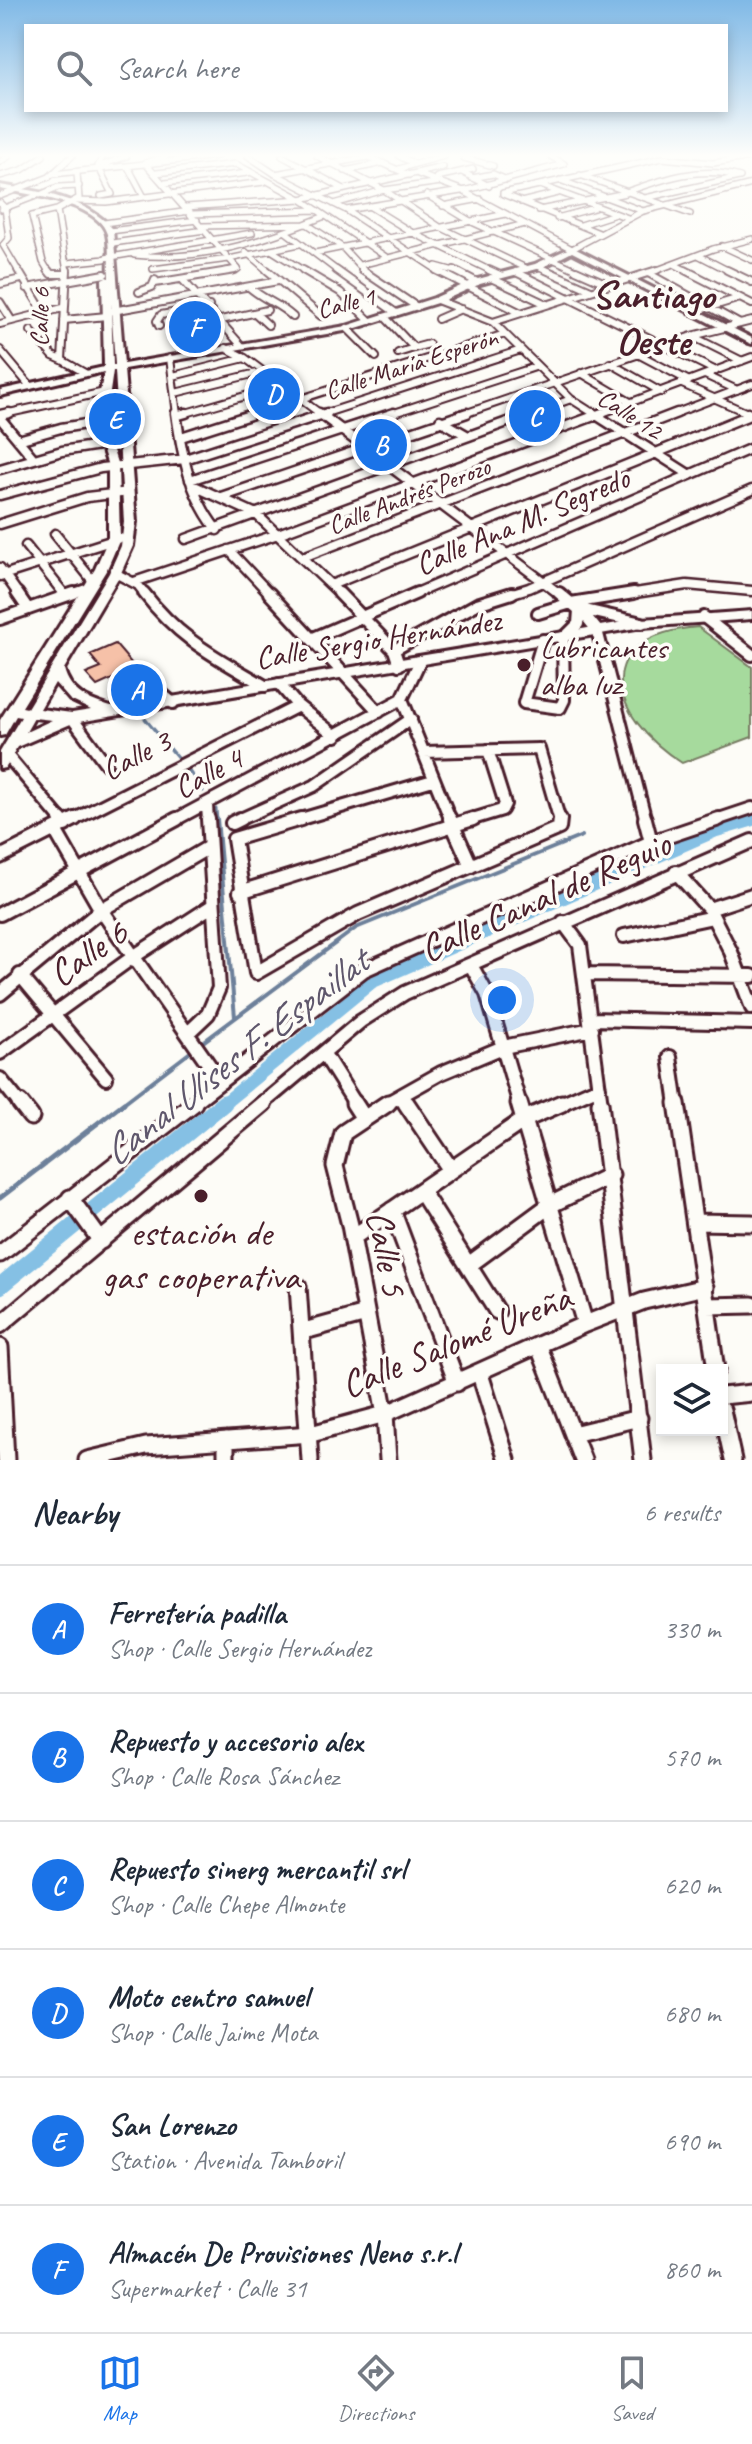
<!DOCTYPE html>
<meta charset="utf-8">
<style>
body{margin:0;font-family:Caveat,sans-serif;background:#f6f6f7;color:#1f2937}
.controls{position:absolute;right:24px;bottom:24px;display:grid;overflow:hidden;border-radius:0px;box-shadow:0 4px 12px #0003}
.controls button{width:72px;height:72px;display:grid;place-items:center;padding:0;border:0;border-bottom:2px solid #e0e1e3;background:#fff;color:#1f2937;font:40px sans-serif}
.you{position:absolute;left:502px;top:1000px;width:28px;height:28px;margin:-20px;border:6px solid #fff;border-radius:50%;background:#1a73e8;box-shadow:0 0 0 12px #1a73e833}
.badge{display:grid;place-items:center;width:52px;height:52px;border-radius:50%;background:#1a73e8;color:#fff;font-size:26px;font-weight:700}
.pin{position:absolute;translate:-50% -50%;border:4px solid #fff;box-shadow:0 2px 8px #0006}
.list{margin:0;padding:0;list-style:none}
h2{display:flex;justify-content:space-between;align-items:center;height:104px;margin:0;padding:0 32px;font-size:34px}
h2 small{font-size:26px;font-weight:400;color:#747a83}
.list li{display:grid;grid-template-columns:52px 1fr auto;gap:24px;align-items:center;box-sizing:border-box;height:128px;padding:0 32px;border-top:2px solid #e0e1e3}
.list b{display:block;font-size:30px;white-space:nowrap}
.list p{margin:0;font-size:26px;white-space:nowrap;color:#747a83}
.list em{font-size:26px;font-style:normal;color:#747a83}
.icon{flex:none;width:44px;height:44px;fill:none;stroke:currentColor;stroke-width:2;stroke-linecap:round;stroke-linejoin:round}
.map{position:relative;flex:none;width:752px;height:1460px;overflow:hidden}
.search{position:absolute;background:#fff;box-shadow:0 4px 12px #0003;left:24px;right:24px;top:24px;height:88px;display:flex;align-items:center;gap:20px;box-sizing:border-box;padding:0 28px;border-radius:0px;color:#747a83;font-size:30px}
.sheet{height:872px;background:#fff}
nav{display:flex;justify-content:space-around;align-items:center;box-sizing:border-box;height:112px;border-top:2px solid #e0e1e3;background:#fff;font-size:22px;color:#747a83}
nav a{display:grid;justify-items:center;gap:4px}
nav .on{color:#1a73e8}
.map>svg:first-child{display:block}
.green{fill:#a6da9d;stroke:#787c64;stroke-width:2}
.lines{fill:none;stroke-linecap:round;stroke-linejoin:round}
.stream-far2{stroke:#6d809a;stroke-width:3}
.stream-far1{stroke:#6d809a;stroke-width:4}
.stream{stroke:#6d809a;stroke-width:5}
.canal-far2{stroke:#85c0e4;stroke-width:11}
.canal-far1{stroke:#85c0e4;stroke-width:13}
.canal{stroke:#85c0e4;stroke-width:17}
.building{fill:#f6c1a8;stroke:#4a1f2b;stroke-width:2}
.street-far5-casing{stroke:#4a1f2b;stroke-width:8}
.street-far4-casing{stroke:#4a1f2b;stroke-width:10}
.street-far3-casing{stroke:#4a1f2b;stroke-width:13}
.street-far2-casing{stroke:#4a1f2b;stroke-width:16}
.street-far1-casing{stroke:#4a1f2b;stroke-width:18}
.street-casing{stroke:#4a1f2b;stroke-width:21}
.secondary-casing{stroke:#4a1f2b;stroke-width:6}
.street-far5{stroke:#fdfcf7;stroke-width:5}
.street-far4{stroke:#fdfcf7;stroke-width:6}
.street-far3{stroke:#fdfcf7;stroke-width:8}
.street-far2{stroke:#fdfcf7;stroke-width:10}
.street-far1{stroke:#fdfcf7;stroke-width:12}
.street{stroke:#fdfcf7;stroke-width:15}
.secondary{fill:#fdfcf7;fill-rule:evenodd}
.poi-dot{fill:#4a1f2b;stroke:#fdfcf7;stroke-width:3}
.labels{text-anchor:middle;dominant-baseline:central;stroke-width:7;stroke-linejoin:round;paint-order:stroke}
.far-street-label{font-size:26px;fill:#4a1f2b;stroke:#fdfcf7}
.street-label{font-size:32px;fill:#4a1f2b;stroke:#fdfcf7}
.poi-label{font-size:32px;fill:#4a1f2b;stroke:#fdfcf7;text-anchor:start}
.near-street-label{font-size:38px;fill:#4a1f2b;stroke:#fdfcf7}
.near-poi-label{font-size:38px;fill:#4a1f2b;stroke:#fdfcf7}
.far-town-label{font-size:40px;font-weight:bold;fill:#4a1f2b;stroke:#fdfcf7}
.near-water-label{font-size:40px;font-style:italic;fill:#5f576c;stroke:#fdfcf7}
</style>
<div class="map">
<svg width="752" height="1460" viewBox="0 0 752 1460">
<rect width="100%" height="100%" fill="#fdfcf7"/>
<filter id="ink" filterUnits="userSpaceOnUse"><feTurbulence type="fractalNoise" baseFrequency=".0125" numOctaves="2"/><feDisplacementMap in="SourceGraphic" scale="16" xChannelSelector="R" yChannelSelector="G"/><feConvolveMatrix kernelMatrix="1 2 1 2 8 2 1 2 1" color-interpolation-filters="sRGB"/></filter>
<g filter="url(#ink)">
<path class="green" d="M698,627L752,667V737L682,763C607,716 589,636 698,627Z"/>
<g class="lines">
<path class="stream-far2" d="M141,714L178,758
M189,771L203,791
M216,809L217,821"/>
<path class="stream-far1" d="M217,819L235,1017
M199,1045L356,928L582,836
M121,1105L193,1050"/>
<path class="stream" d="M0,1198L124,1103"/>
<path class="canal-far2" d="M748,821L752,820"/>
<path class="canal-far1" d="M222,1105L372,982L715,831L752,820"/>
<path class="canal" d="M0,1286L224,1103"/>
</g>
<path class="building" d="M202,317L214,332L190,337L177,322Z
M115,644L133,665L128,672L97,686L86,674L101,668L90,655Z"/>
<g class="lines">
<g class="street-far5-casing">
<path id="street-far5" d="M167,156L145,163L238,269L223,272
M248,156L275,174L346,210L440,272
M282,156L344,189
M317,156L384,190L440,227L528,269
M367,156L409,175
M399,156L415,164L399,169
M468,156L464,158L493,166
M0,162L9,156
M415,164L444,156
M100,166L127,156
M128,167L144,197
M345,171L383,163
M462,172L489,186
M156,173L236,164L301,199L386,257
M53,174L217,156
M275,174L368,157
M418,174L461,190L572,249L643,211L752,184
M580,175L690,214
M0,176L22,170L43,156
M437,177L473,169
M472,178L493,174L507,180
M560,180L643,211
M165,183L248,173
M540,185L628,218
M626,192C663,179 701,165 740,177
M503,193L662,158L713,163L752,157
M503,194L599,233
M40,195L58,187L79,186
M427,195L470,221L581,272
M0,196L49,177L72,156
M101,196L112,194L98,166L103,156
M645,198L739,177
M77,201L106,202L264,182
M521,202L558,193
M0,203L5,208L9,238L3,245L19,272
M334,204L384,190L441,182
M369,206L411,232L493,272
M443,206L480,199
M186,207L301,199L443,167
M2,209L36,196
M346,210L467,190L564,164L551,156
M539,210L626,193
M193,214L317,210
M557,218L594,208
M104,223L190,211
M581,225L615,214
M202,226L307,224L342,247L365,272
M110,231L197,220
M286,232L339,272
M113,243L205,230
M722,246L752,260
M271,250L306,272
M246,252L269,272
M315,253L506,214
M134,255C202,262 263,241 325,216
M698,255L731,272
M105,258L252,233
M67,263L105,259
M674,264L689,272
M360,265L525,224
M436,266L458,272
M538,266L550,272
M153,269L229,259L299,244
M49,272L43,262L32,216L57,210
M67,272L57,210L79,198L77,173
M652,272L713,249L752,239"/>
</g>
<g class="street-far4-casing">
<path id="street-far4" d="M18,270L44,313
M48,270L51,274H66
M67,270L62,360L85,373
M267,270L321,316
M303,270L340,292L370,321
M336,270L396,313
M362,270L417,307
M436,270L521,313
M454,270L477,282
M489,270L500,275
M546,270L591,290
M576,270L610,285
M685,270L752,304
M727,270L752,282
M516,272L716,371
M648,273L740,324
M491,278L546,304
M182,279L241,345
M155,283L235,270
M0,284L21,279
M249,287C265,301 277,302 293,317
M27,288L105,274
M139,292L152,287L155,280
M437,300L493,322L571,399L596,415
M0,302L12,321
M107,312L278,281
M693,312L740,298
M255,313L268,325
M161,315L209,306
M385,317L414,348L398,353
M438,319L461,309
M64,320L107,316
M221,320L267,310
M493,322L657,270
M0,324L63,308
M159,326L157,321L161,315
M347,328L376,357
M31,331L53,356L62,360
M692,336L742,361
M226,348L245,358L322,415
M414,348L429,344
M0,350L30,386
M638,354L689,381
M170,358L177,415
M610,363L661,392
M581,373L632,403
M705,375L737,390
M173,376L245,358
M682,384L752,415
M175,393L261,372
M0,415L105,392
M179,415L280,386
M250,415L505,334
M320,415L521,350
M388,415L535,367
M461,415L692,336L752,321
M527,415L571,399
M597,415L752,357
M671,415L752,384"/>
</g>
<g class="street-far3-casing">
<path id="street-far3" d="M176,413C182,456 190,496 217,530
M319,413L561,595
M593,413L690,475
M748,413L752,415
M0,415L9,413
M179,415L186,413
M0,418L34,459
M440,420L468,436
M181,437L256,413
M18,440L61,428L105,421
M0,469L62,451L106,444
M190,480L394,413
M192,485L256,514L341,595
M0,495L101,468L185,459L327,413
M221,497L467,413
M0,524L87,497L129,492
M55,534L93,581
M186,539L532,413
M26,546L65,595
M229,550L271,595
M303,557L677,413
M0,568L19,595
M115,573L138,585L146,595
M0,576L120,538
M134,582L278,534L602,413
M331,585L752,414
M68,595L89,588
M412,595L752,448
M506,595L529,588L752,490
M622,595L687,585L752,591"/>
</g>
<g class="street-far2-casing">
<path id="street-far2" d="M17,593L28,609
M144,593C180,640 216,657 265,686
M269,593L379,712
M339,593L394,650L399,665
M559,593L584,614L597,630L646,821
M581,609L642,623
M538,613L571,603L634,593
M704,617L752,655
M0,619L74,593
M566,636L578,624L579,610
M311,639L417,593
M543,640L524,703L560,708L564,700L563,637
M394,650L477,604L512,593
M136,672L173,703
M279,684L298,706L336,736
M402,699L451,821
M72,718L106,764
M424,752L539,749L560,821
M6,754L62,821
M207,805L208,821
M71,821L298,706
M173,821L402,699L420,661
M236,821L314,786L411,719
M294,821L433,780
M466,821L502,810L505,804L488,750
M713,821L752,808"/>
</g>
<g class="street-far1-casing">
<path id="street-far1" d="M60,819L65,825
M301,819L234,839L256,973L358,914L559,828L560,819
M450,819L471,866
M645,819L651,842
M232,823L240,819
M55,830L101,910L221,1082
M0,857L75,819
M676,872L709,909L731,952L752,1008
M240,892L473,819
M709,909L752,895
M0,914L177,819
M563,922L580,945L601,1105
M624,936L713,917
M471,965L487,994L520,1105
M585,974L752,976
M20,975L106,1078
M0,994L101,910L209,847
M591,1019L752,1023
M188,1033L208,1014L219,988L208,819
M0,1053L133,957L212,906
M324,1054L356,1105
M670,1057L677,1105
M0,1079L21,1105
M401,1096L407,1105
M191,1105L364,970L651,842L719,819
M261,1105L361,1021L405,993L752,841
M384,1105L441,1073L503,1047L592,1029
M558,1105L599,1087"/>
</g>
<g class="street-casing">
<path id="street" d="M20,1103L31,1117
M354,1103L363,1117
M388,1103L343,1133L335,1166L350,1225L385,1414L388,1460
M406,1103L451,1170
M519,1103L585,1324
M600,1103L643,1460
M677,1103L716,1370
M421,1191L497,1311
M70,1198L101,1241
M392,1210L457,1383
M695,1222L752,1223
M352,1238L525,1119L562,1103
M0,1254L194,1103
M470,1264L550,1205L611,1175
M298,1286L310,1460
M707,1306L752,1305
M0,1325L264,1103
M304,1331L366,1314
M0,1347L6,1460
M539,1347L583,1460
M480,1374L507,1460
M722,1396L752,1393
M722,1410L733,1460
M573,1434L639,1418
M226,1440V1460
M87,1460L146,1446L311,1434L385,1414L585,1324L644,1301L705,1287"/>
</g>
<g class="secondary-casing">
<path id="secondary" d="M0,185C41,192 84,197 113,229L124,364L346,326L434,298L474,280L535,264L572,247L752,338V344L749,343L572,252L541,268L480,284L440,302L350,330L124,369L136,522L133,546L121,573L64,669C70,693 89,700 111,707L642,619L752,611V619L642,627L73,723L17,747L5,768L0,769V752L21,717L16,716L5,735L0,736V720L95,569L108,539V466L101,444L100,392L104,372L0,396V390L104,367L102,279L106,277L109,278C108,264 110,247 107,234C99,203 27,194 0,189ZM111,303L115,365H113ZM113,371H115L124,522L121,546L109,573L27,708L22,707L107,569L120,539L118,466L111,444L110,392ZM55,683L70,700L91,710L72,713L40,709ZM34,718L52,720L26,732Z"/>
</g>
<use href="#street-far5" class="street-far5"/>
<use href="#street-far4" class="street-far4"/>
<use href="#street-far3" class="street-far3"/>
<use href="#street-far2" class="street-far2"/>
<use href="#street-far1" class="street-far1"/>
<use href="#street" class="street"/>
<use href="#secondary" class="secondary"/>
</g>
</g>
<linearGradient id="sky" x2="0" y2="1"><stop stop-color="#80b9e6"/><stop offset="0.43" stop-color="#fefefb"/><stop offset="1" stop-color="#fefefb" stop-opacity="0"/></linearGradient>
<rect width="752" height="361" fill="url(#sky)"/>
<g class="poi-dot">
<circle cx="524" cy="665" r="8"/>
<circle cx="201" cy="1196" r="8"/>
</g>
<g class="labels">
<g class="far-street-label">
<text transform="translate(346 303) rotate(-14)">Calle 1</text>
<text transform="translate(40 317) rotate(-88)">Calle 6</text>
<text transform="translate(411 364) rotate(-18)">Calle María Esperón</text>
<text transform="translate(630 414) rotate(33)">Calle 12</text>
<text transform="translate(409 496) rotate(-21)">Calle Andrés Perozo</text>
</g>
<g class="street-label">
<text transform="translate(522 521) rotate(-23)">Calle Ana M. Segredo</text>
<text transform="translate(378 639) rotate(-9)">Calle Sergio Hernández</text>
<text transform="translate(136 755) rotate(-27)">Calle 3</text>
<text transform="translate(208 773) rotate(-28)">Calle 4</text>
</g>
<g class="poi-label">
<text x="540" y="647">Lubricantes<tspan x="540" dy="37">alba luz</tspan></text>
</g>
<g class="near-street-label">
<text transform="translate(545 896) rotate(-24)">Calle Canal de Reguio</text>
<text transform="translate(88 953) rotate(-35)">Calle 6</text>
<text transform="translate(387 1253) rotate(79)">Calle 5</text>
<text transform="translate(456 1341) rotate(-22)">Calle Salomé Ureña</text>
</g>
<g class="near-poi-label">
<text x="201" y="1232">estación de<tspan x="201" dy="44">gas cooperativa</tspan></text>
</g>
<g class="far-town-label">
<text x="653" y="295">Santiago<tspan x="653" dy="46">Oeste</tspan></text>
</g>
<g class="near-water-label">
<text transform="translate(235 1057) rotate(-38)">Canal Ulises F. Espaillat</text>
</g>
</g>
</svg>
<div class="controls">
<button><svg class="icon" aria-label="layers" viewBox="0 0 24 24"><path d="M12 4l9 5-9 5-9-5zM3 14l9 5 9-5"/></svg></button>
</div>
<div class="you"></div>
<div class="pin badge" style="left:137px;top:690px">A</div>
<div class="pin badge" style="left:381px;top:445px">B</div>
<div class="pin badge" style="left:535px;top:416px">C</div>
<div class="pin badge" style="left:274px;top:394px">D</div>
<div class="pin badge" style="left:115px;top:419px">E</div>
<div class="pin badge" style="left:195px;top:327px">F</div>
<div class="search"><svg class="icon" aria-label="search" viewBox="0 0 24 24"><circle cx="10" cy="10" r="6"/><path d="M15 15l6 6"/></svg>Search here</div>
</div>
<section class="sheet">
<h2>Nearby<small>6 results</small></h2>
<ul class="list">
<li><span class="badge">A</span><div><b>Ferretería padilla</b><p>Shop · Calle Sergio Hernández</p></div><em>330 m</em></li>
<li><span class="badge">B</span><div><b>Repuesto y accesorio alex</b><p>Shop · Calle Rosa Sánchez</p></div><em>570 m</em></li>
<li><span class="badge">C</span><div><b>Repuesto sinerg mercantil srl</b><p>Shop · Calle Chepe Almonte</p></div><em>620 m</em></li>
<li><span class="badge">D</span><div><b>Moto centro samuel</b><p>Shop · Calle Jaime Mota</p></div><em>680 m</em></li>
<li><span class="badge">E</span><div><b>San Lorenzo</b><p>Station · Avenida Tamboril</p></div><em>690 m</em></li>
<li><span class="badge">F</span><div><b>Almacén De Provisiones Neno s.r.l</b><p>Supermarket · Calle 31</p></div><em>860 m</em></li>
</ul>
</section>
<nav>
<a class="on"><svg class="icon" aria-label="map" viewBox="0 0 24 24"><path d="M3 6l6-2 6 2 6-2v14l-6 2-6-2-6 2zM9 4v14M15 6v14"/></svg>Map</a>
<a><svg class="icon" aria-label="directions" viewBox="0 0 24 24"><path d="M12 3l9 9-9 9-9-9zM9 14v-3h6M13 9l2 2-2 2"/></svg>Directions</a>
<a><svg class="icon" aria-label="saved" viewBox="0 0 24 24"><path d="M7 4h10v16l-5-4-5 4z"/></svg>Saved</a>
</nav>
